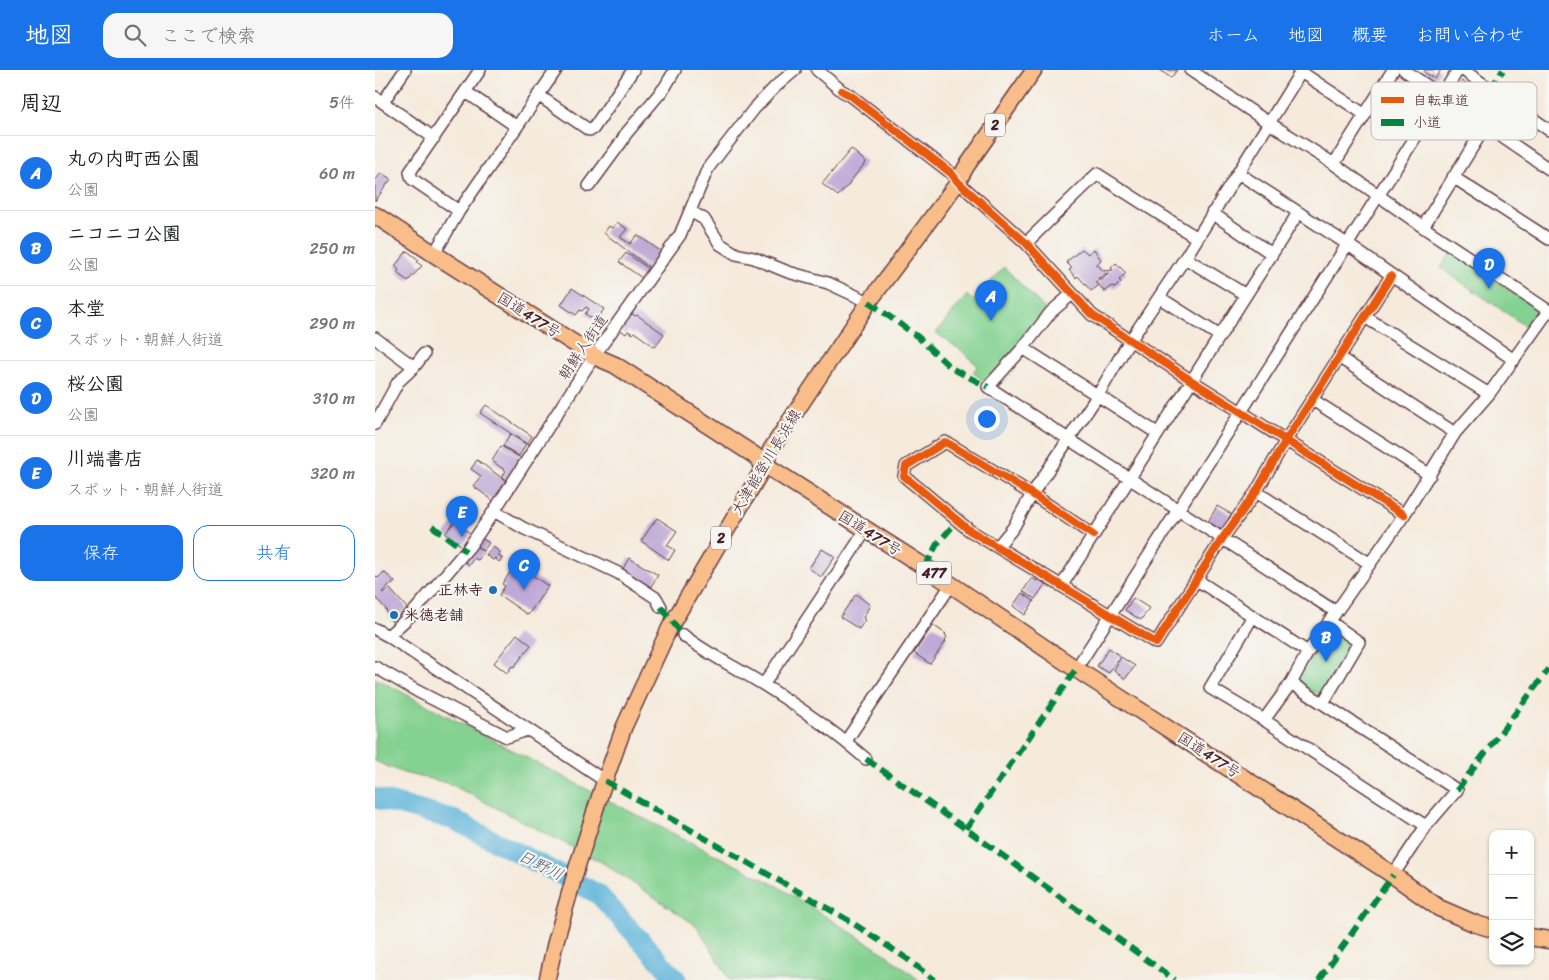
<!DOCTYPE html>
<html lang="ja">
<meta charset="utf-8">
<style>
body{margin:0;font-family:Sriracha,"Klee One",sans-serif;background:#f6f6f6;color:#202124}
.controls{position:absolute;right:15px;bottom:15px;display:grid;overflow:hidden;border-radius:10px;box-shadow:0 1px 4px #0004}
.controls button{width:45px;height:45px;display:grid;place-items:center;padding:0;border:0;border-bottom:1px solid #e0e0e0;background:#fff;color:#202124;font:25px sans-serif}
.you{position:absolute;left:611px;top:348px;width:18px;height:18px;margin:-12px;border:4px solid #fff;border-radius:50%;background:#1a73e8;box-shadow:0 0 0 8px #1a73e833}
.badge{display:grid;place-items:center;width:32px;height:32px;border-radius:50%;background:#1a73e8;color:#fff;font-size:16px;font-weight:700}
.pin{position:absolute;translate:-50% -41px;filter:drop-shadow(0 1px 2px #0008)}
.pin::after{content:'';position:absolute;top:26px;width:18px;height:15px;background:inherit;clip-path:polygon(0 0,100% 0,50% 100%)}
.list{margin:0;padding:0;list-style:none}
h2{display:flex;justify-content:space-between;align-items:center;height:65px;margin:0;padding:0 20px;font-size:21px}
h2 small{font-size:16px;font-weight:400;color:#757577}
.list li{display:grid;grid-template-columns:32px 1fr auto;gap:15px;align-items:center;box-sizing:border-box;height:75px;padding:0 20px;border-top:1px solid #e0e0e0}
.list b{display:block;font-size:19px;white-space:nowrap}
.list p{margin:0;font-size:16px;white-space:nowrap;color:#757577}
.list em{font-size:16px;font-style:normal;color:#757577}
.actions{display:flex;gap:10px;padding:15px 20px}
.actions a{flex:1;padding:11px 0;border:1px solid #1a73e8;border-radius:15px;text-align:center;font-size:18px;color:#1a73e8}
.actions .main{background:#1a73e8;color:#fff}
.icon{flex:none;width:28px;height:28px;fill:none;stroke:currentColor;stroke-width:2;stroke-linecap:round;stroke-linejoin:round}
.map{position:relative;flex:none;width:1174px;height:910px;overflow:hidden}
header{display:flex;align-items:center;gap:30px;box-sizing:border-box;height:70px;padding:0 25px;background:#1a73e8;color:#fff}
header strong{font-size:24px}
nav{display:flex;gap:28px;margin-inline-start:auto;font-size:18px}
.search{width:350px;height:45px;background:#f6f6f6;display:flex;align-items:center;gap:12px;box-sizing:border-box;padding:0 18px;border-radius:15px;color:#757577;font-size:19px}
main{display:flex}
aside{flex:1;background:#fff}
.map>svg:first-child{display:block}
.green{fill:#84d291;stroke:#67785e}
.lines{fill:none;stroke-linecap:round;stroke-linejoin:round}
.river{stroke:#5db4da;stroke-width:20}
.building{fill:#beaad6}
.minor-casing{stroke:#643d45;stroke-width:14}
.major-casing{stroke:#643d45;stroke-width:18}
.highway-casing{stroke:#643d45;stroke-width:19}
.minor{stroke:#fff;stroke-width:11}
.major{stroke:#f8bd89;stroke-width:15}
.highway{stroke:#f8bd89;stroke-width:16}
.quiet{stroke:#00873e;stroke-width:6;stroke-dasharray:12 6;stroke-linecap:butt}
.cycleway-casing{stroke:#f6f6f2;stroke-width:11}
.cycleway{stroke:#e8590c;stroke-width:8}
.poi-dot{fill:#1f6fb2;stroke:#f6f6f2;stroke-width:2}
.labels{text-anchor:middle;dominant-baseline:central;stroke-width:4.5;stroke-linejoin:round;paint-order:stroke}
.shield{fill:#f6f6f2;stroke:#7e6067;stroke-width:1}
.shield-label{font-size:14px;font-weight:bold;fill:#4a1f2b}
.street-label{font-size:15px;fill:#4a1f2b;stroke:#f6f6f2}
.poi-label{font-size:15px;font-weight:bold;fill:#4a1f2b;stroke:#f6f6f2;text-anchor:end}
.water-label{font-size:16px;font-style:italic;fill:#515368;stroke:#f6f6f2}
.key{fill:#f6f6f2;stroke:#c2b6b6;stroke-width:1}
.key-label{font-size:14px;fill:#4a1f2b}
</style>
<header>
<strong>地図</strong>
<div class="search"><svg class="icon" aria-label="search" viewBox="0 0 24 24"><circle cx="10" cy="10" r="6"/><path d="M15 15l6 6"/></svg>ここで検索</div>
<nav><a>ホーム</a><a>地図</a><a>概要</a><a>お問い合わせ</a></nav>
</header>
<main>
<aside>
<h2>周辺<small>5件</small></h2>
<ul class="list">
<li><span class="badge">A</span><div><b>丸の内町西公園</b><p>公園</p></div><em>60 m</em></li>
<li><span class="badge">B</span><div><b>ニコニコ公園</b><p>公園</p></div><em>250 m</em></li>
<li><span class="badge">C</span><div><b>本堂</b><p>スポット · 朝鮮人街道</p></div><em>290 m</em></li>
<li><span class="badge">D</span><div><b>桜公園</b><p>公園</p></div><em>310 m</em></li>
<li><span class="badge">E</span><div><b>川端書店</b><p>スポット · 朝鮮人街道</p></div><em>320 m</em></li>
</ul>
<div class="actions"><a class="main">保存</a><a>共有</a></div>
</aside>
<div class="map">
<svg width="1174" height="910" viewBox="0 0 1174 910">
<rect width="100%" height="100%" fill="#f6f6f2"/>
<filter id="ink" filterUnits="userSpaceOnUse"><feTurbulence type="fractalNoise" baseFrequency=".02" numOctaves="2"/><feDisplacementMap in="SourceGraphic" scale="10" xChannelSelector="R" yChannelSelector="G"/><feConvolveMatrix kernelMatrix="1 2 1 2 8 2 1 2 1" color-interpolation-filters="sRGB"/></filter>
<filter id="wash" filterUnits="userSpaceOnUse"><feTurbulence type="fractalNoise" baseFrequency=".0096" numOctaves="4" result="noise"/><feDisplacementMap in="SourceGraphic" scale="20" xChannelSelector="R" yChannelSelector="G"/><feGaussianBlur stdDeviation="1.12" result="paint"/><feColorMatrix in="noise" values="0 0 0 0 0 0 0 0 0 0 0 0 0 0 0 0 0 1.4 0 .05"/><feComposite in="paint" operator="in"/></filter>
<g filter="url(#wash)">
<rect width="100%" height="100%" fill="#f5eadb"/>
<path class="green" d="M1079,183L1164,240V244L1153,258L1066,198L1075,184Z
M629,197L671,240L616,309L607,310L598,302L603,296L586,280L561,263L592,225L598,231Z
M956,556L976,570L979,576L947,626L924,614L922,608Z
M0,608L244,736L402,816L509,883L544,910H355L322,856L228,793L73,713L28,703L0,691Z"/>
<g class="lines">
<path class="river" d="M0,728L79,750L223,824L302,910"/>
</g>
<g id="blocks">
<path class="building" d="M785,0H802L796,8Z
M1050,0H1066L1060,9L1049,2Z
M1087,11L1100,21L1094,30L1080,20Z
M476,79L491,92L474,113H475L463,126L447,114Z
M6,103L16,109L0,131V111Z
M242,152L252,159L245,167L255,174L262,165L287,182L275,198L229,163L234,156L237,158Z
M707,179L713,184L719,179L726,190L720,195L722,196L723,195L728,201L738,200L736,198L741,193L751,203L744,210L746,212L740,218L737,216L730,222L723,214L734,203L730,204L726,208L725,207L723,208L725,209L720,213L723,216L716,221L703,206L701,208L694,200L697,198L691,192Z
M32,181L44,190L42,192L47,196L33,211L22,203L24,200L20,196Z
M251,183L274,199L267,208L244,192Z
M197,218L229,239L221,251L210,244L214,239L211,237L207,241L205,240L201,245L186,235Z
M256,243L260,246L262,245L289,264L280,277L259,262L258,264L253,261L251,264L244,259Z
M111,335L157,366L152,374L105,343Z
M135,364L151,374L144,386L128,376Z
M126,376L146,388L132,410L127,407L131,401L117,391Z
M102,390L134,413L120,432L98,416L106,406L96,399Z
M842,436L856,444L847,460L833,452Z
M282,448L302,461L292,475L300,480L294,490L266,471Z
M80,451L96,464L87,476L70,464Z
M106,468L114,473L108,481L101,475Z
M101,476L109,482L103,490L99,488L94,495L89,491Z
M118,477L125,482L123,485L127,488L124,492L120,488L118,490L111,485Z
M447,479L460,487L446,507L434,498Z
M254,488L283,505L275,518L246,502Z
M144,496L173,516L153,545L124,525L130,516L127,514L136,501L139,503Z
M9,502L20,512L16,515L15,514L7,522L8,523L14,518L32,538L17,552L10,538L0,527V505L3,508Z
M657,508L662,511L664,508L671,513L660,529L656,526V527L648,521Z
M647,523L659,531L650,545L638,536Z
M481,524L495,535L488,548L490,550L484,559L465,547Z
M758,528L774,538L766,550L750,540Z
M558,555L571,564L570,565L572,567L570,570L571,571L555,594L539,583Z
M142,564L156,575L139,597L137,596L132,603L119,593Z
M734,578L745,586L734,603L722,596Z
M746,587L760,596L750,609L739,600Z"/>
</g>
</g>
<g filter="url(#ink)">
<use href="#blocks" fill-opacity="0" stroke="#643d45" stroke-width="1"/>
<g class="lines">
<g class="minor-casing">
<path id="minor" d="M442,0L467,21L475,25L576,103L583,112L651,173L717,245L817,311L1029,445
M815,0L894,53L959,94L1048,157L1174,241
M923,0L989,44
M1029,0L1174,99
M1088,0L1174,60
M91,22L142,57
M163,25L214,60L218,59L258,0
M0,27L59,68
M8,32L30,0
M959,94L1018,0
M863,103L972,174L1139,290
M1078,107L1174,169
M214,116L247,71L250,65L290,17L300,0
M84,141L37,109L35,102L105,0
M315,141L329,149L345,174L361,184L379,188L413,202L453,213L494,232
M837,143L897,184
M1048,157L1111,55
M651,173L722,104L822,168
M59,184L84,141L181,0
M810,188L871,225
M697,224L676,242L648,278L613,317L961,542
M785,228L845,266
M990,247L1114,324
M0,268L39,297
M648,278L782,363
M965,288L1080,363
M938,330L1055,405
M0,354L23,312L39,297L49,284
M881,422L994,493
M119,441L148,458L243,503L281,528L286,537
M718,465L657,424L574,374L570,372L531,396L529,406L594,460L781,573L847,469L881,422L911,370L1016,206
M623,476L638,458L657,424L723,325L751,277L810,188L927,0
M822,510L933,582
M687,515L923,143
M878,546L835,618L889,650L1051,756
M0,559L13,566L230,711
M308,565C333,585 363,598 389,615C424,637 460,662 491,689
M13,566L36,545L94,477L119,441L219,286L305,165L333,98L379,39L400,17L420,0
M0,597L42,621L132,667L152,660
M701,599L871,334L1083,0
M916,613L1082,720L1051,756L1018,805
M389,614L491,460
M948,633L984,572L954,551
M889,650L916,613L933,582L1029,445L1080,363L1114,324L1174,240
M471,671L576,515"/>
</g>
<g class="major-casing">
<path id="major" d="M172,910L180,874L202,797L227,719L249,657L295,557L390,395L396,379L494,232L583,112L591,97L659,0"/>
</g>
<g class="highway-casing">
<path id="highway" d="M0,145L59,184L219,286L240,295L379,385L390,395L550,497L701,599L1018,805L1064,838L1101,854L1118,859
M1155,867L1174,870"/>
</g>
<use href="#minor" class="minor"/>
<use href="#major" class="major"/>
<use href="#highway" class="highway"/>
<path class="quiet" d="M1115,19L1128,0
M494,232L543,267L576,298L613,317
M57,456L91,481
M550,497L562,474L583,450
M286,537L308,565
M491,689L591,759L800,910
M230,711L473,850L531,888L559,910
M1082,720L1174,599
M591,759L701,599
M944,910L1018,805"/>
<g class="cycleway-casing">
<path id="cycleway" d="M467,21L475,25L576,103L583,112L651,173L717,245L817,311L1029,445
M718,465L657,424L574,374L570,372L531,396L529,406L594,460L781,573L847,469L881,422L911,370L1016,206"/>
</g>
<use href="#cycleway" class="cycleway"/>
</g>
</g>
<g class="poi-dot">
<circle cx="118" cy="520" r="5"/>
<circle cx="19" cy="545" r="5"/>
</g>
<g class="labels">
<g class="shield">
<rect x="610" y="43.5" width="20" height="23" rx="4"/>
<rect x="336" y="456.5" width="20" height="23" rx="4"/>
<rect x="541.5" y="491.5" width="35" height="23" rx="4"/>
</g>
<g class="shield-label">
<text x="620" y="55">2</text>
<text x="346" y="468">2</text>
<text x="559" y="503">477</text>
</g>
<g class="street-label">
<text transform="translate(154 245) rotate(32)">国道477号</text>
<text transform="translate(208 277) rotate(-56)">朝鮮人街道</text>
<text transform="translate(391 392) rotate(-59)">大津能登川長浜線</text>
<text transform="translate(495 463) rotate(32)">国道477号</text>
<text transform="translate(834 685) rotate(33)">国道477号</text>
</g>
<g class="poi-label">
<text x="108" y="520">正林寺</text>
<text x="29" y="545" text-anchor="start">米徳老舗</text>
</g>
<g class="water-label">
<text transform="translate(166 795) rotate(27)">日野川</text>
</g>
</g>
<rect x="996" y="12" width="166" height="58" rx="8" class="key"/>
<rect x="1006" y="27" width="23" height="6" fill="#e8590c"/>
<rect x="1006" y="49" width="23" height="7" fill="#00873e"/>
<g class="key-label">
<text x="1038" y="35">自転車道</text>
<text x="1038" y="57">小道</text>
</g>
</svg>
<div class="controls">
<button>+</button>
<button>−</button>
<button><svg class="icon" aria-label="layers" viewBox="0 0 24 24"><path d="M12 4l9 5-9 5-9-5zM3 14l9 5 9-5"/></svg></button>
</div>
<div class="you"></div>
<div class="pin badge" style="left:616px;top:251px">A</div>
<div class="pin badge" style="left:951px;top:592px">B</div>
<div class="pin badge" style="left:149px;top:520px">C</div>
<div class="pin badge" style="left:1114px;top:219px">D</div>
<div class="pin badge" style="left:87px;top:467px">E</div>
</div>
</main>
